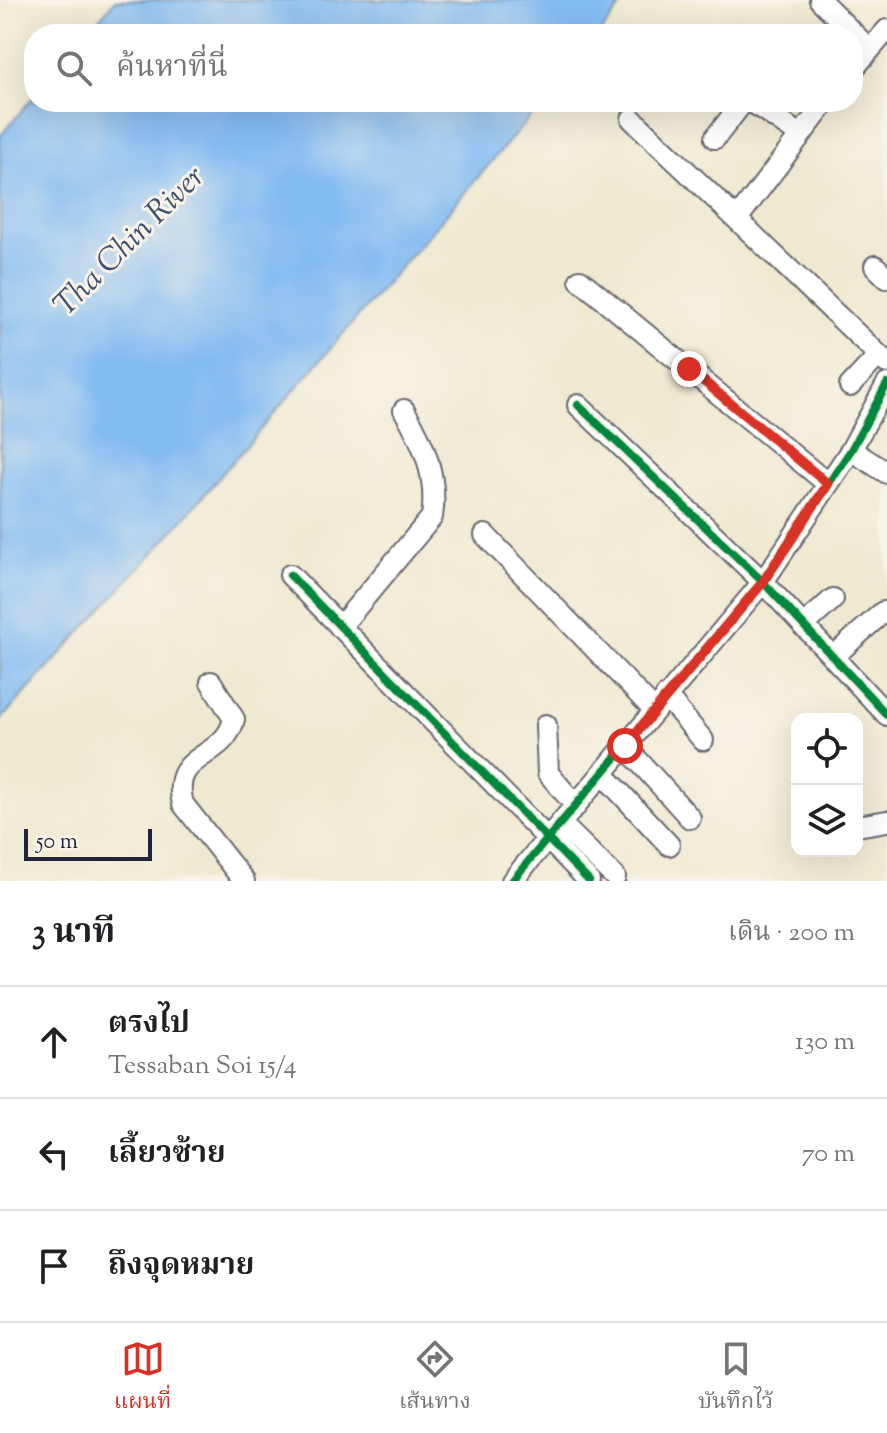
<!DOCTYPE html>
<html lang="th">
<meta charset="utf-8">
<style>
body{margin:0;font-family:"Sorts Mill Goudy","Noto Serif Thai",serif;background:#f2f2f2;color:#202124}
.controls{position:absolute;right:24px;bottom:24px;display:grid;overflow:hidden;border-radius:16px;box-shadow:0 8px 32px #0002}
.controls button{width:72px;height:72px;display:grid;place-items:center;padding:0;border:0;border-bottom:2px solid #e0e0e0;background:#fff;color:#202124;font:40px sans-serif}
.scale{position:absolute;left:24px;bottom:20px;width:128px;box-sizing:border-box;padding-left:8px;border:4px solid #22223b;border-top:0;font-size:22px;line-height:28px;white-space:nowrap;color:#22223b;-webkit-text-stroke:6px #f7f3e8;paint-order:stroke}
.stop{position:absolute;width:24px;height:24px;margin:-18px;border:6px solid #d93025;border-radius:50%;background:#fff}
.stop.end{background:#d93025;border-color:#fff;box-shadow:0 2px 8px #0008}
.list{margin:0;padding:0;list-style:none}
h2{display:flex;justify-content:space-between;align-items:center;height:104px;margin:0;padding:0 32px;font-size:34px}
h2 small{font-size:26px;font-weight:400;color:#757577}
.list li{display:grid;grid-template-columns:52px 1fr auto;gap:24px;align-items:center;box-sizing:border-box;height:112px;padding:0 32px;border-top:2px solid #e0e0e0}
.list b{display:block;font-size:30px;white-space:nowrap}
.list p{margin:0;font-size:26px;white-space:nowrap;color:#757577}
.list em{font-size:26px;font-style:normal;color:#757577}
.icon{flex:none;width:44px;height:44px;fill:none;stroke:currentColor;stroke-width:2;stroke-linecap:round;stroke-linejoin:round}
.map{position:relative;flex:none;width:887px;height:881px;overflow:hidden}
.search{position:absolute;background:#fff;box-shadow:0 8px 32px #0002;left:24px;right:24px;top:24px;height:88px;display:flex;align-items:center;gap:20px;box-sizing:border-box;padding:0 28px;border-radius:32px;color:#757577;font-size:30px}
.sheet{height:440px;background:#fff}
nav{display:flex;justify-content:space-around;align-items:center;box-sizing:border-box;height:112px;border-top:2px solid #e0e0e0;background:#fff;font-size:22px;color:#757577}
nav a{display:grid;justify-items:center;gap:4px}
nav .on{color:#d93025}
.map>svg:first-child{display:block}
.water{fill:#83bbf3;stroke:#526e97;stroke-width:2}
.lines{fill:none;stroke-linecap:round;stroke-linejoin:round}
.minor-casing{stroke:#6a6870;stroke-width:24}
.minor{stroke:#fff;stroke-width:20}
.cycleway-casing{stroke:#f7f3e8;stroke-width:13}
.cycleway{stroke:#00873e;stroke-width:8}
.route{stroke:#d93025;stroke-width:10}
.labels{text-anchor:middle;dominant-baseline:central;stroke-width:6;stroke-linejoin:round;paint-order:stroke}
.water-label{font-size:32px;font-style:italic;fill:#3f5072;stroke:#f7f3e8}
</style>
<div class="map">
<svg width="887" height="881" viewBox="0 0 887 881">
<rect width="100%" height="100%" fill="#f7f3e8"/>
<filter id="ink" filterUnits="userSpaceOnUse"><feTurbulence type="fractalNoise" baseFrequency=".0125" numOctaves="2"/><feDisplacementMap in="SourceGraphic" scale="16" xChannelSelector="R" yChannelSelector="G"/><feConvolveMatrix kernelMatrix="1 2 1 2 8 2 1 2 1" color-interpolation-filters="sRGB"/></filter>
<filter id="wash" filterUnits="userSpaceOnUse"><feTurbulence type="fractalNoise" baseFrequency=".006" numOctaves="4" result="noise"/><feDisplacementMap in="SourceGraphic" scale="32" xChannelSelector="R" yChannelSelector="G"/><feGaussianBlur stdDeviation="1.8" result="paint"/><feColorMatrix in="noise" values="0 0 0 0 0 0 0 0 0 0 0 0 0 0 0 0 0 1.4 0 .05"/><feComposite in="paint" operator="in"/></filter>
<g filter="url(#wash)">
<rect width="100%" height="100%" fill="#f0e9d1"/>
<path class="water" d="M115,0H625L600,34H86Z
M34,96V102H543L173,531L0,721V136Z"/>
</g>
<g filter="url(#ink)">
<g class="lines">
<g class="minor-casing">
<path id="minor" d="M820,0L869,49
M853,69L887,30
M752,102L800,135
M632,119L887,363
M715,138L740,106L747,102
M737,219L826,102
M875,266L887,278
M580,280L828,484
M850,386L878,356
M578,405L763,582L887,715
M851,450L887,473
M485,535L654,710
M290,575L589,881
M803,626L833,599
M340,627L432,517C438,478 424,443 404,410
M833,657L883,612
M211,682L234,719C224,762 169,751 183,804L244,881
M666,696L703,740
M546,725L548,773L576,806
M625,746L690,818
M602,773L669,845
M561,824L615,877
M857,826L887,821
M512,881L763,582L851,450L887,384"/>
</g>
<use href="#minor" class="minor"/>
<g class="cycleway-casing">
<path id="cycleway" d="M578,405L763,582L887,715
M290,575L589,881
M512,881L763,582L851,450L887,384"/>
</g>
<use href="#cycleway" class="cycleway"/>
</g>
</g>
<g class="lines" filter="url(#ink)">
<path class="route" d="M625,746L763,582L828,484L689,369"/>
</g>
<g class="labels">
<g class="water-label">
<text transform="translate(130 242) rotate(-45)">Tha Chin River</text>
</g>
</g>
</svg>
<div class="controls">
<button><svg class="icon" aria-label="locate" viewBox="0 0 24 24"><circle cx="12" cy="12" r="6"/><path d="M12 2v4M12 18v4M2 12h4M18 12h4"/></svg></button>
<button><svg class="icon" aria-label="layers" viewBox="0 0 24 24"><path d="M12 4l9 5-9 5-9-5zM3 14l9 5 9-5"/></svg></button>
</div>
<div class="scale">50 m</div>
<div class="stop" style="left:625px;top:746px"></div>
<div class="stop end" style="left:689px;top:369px"></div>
<div class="search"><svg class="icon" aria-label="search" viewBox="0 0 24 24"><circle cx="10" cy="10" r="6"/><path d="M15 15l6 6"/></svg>ค้นหาที่นี่</div>
</div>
<section class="sheet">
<h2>3 นาที<small>เดิน · 200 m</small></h2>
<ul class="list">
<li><svg class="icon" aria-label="ahead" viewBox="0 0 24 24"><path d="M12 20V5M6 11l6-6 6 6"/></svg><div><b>ตรงไป</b><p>Tessaban Soi 15/4</p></div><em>130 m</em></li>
<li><svg class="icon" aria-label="left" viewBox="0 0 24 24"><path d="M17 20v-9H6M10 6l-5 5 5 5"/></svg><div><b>เลี้ยวซ้าย</b></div><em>70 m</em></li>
<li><svg class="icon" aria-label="arrive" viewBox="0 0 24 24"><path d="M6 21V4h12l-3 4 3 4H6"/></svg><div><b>ถึงจุดหมาย</b></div></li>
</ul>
</section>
<nav>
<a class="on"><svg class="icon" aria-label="map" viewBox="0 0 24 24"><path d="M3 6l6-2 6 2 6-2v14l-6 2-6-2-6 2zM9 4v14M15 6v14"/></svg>แผนที่</a>
<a><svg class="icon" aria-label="directions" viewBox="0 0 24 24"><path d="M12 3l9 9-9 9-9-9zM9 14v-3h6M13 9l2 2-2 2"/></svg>เส้นทาง</a>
<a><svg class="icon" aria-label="saved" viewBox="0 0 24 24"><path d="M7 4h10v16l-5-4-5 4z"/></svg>บันทึกไว้</a>
</nav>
